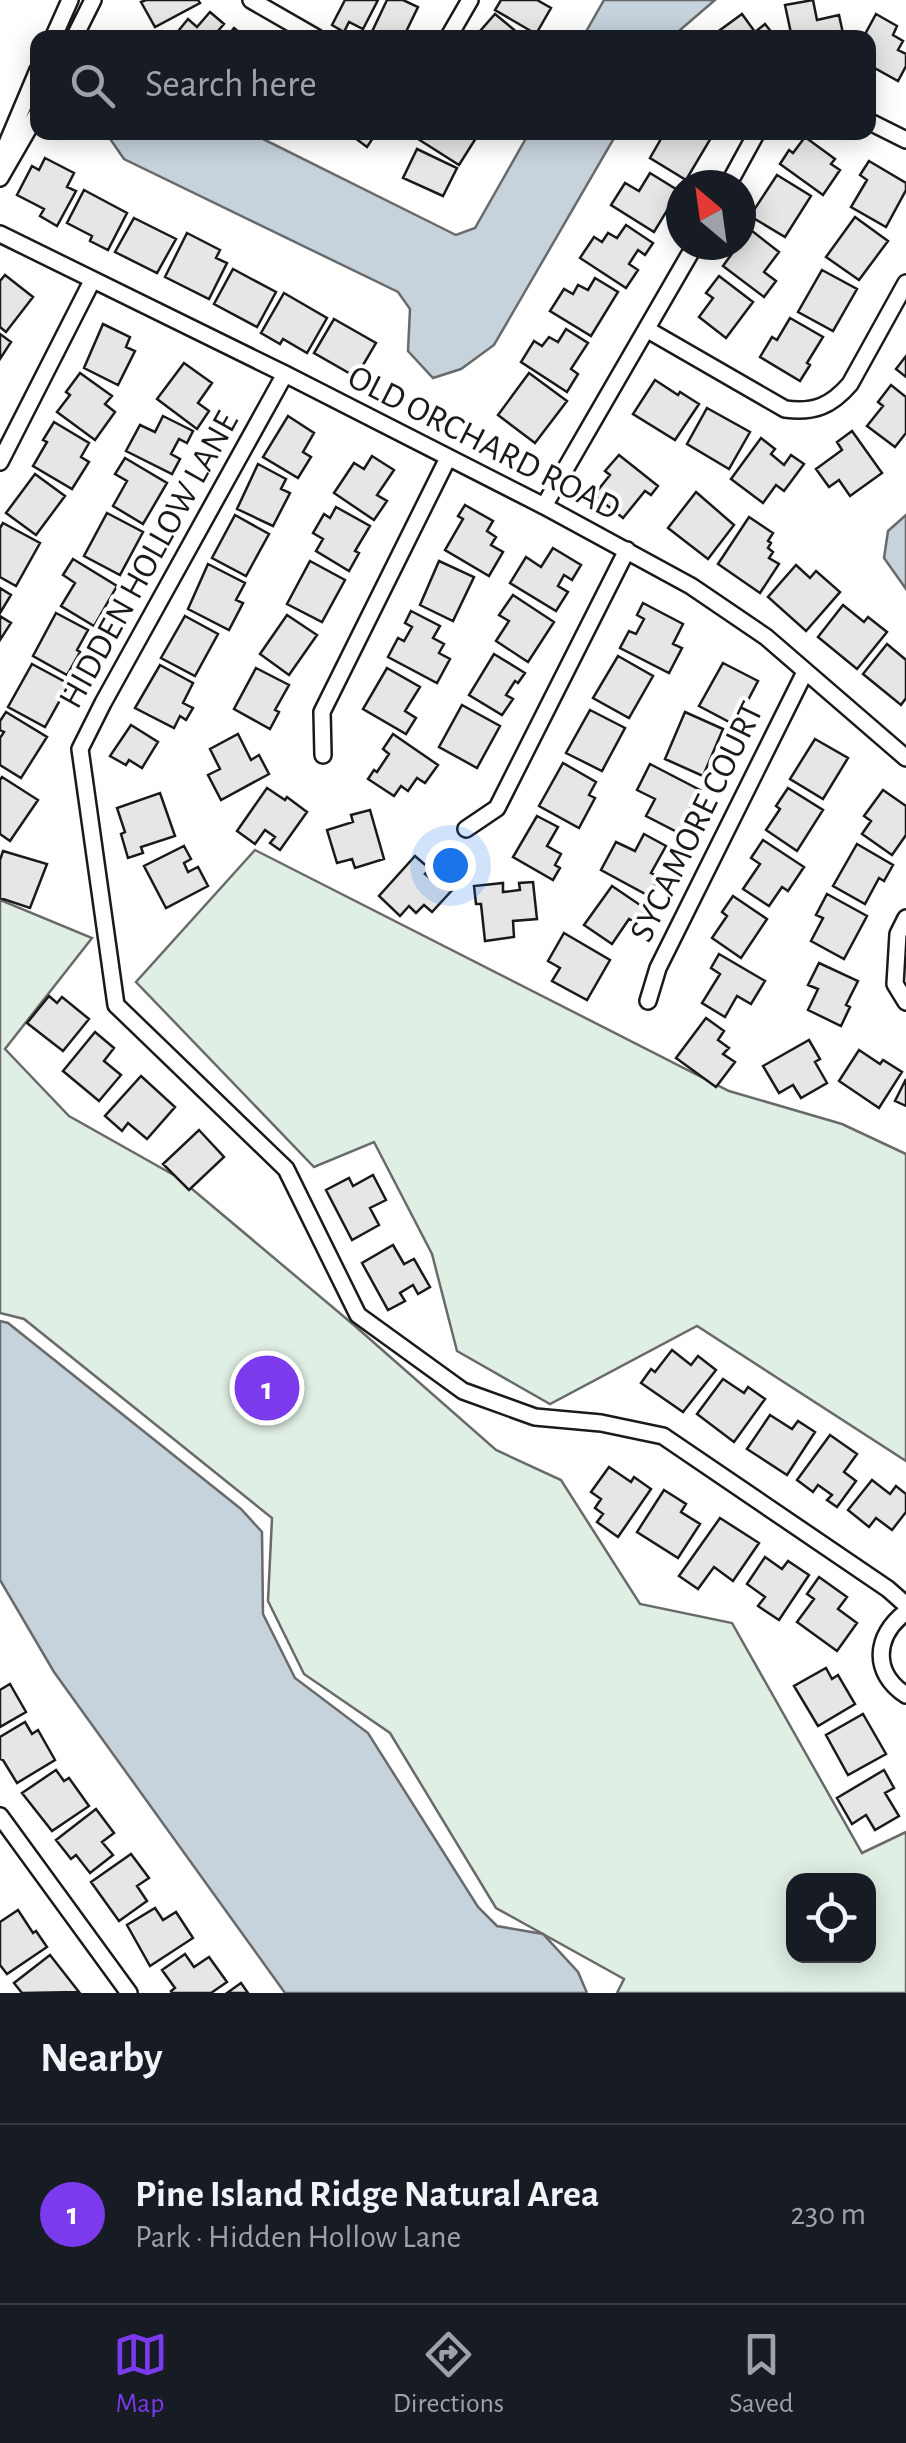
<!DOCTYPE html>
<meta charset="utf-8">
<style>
body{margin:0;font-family:"Alegreya Sans",sans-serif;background:#242831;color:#f1f3f6}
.controls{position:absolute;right:30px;bottom:30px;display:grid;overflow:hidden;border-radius:20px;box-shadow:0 5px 25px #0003}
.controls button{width:90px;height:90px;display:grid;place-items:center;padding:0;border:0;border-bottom:2px solid #363941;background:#171b24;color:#f1f3f6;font:50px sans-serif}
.compass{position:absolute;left:666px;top:170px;width:90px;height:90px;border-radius:50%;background:#171b24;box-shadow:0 5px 25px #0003;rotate:331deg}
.you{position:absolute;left:450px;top:865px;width:35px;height:35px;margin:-25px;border:8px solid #fff;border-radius:50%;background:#1a73e8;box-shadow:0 0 0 15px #1a73e833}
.badge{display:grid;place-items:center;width:65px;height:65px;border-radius:50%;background:#7c3aed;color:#fff;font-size:32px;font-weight:700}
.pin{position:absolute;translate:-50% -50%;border:5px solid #fff;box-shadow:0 2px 10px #0006}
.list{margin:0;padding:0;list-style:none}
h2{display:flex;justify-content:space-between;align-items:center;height:130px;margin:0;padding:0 40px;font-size:42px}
h2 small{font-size:32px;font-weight:400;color:#9ea1a6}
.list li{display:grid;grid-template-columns:65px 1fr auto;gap:30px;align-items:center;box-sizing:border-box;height:180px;padding:0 40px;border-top:2px solid #363941}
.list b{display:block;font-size:38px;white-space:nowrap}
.list p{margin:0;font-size:32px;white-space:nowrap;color:#9ea1a6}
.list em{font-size:32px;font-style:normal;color:#9ea1a6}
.icon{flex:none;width:55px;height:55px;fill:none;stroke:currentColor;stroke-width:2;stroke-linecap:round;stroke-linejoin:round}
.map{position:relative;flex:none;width:906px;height:1993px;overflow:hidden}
.search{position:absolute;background:#171b24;box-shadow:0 5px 25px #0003;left:30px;right:30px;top:30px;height:110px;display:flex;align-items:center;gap:25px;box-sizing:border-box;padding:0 35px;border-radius:20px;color:#9ea1a6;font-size:38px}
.sheet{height:310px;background:#171b24}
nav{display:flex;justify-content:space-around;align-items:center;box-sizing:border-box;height:140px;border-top:2px solid #363941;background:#171b24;font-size:28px;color:#9ea1a6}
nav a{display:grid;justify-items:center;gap:5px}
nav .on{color:#7c3aed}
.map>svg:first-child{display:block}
.green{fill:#e0efe3;stroke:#6a6a6a;stroke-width:2.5;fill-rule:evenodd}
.water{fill:#c6d2dc;stroke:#6a6a6a;stroke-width:2.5}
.building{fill:#e6e6e6;stroke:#1a1a1a;stroke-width:2.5}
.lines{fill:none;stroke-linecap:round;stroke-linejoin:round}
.street-casing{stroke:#1a1a1a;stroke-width:20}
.street{stroke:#fff;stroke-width:15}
.labels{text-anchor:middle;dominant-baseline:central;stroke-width:8;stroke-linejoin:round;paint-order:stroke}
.street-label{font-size:35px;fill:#1a1a1a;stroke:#fff}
</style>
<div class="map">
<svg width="906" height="1993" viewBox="0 0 906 1993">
<rect width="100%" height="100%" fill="#fff"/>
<path class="green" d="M255,850L729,1091L842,1124L906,1154V1461L697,1326L550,1404L457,1351L432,1254L374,1142L314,1167L136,982Z
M0,900L92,938L5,1049L69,1116L179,1178L355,1326L496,1450L561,1480L640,1604L732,1623L862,1853L906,1832V1993H617L624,1979L496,1908L390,1733L304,1674L268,1601L272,1518L24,1319L0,1313ZM794,1880H868V1956H794Z"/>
<path class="water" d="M604,0H715L672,37H583Z
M106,133H251L456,235L475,228L529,133H617L494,345L461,369L433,378L408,351L410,309L398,292L124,159Z
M906,515V589L884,558L888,531Z
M0,1321L8,1323L241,1509L262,1532L263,1614L295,1678L368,1733L478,1907L497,1926L543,1934L578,1972L587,1993H285L54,1672L0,1580Z"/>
<path class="building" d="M146,0H198L200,3L155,27L141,2Z
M345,0H378L363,29L349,22L344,32L332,25Z
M387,0H403L418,7L403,38L391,34L389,38H369Z
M501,0H537L551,8L536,34L495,10Z
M813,0L817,20L839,15L844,38H792L785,5Z
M210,12L224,24L212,38H177L175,35L188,19L197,27Z
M495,14L524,38H484L486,35L481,30Z
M742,14L755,32L765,24L776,38H713L712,36Z
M876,14L897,26L893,35L903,41L898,50L906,54V66L898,81L869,65L868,67V38H863Z
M234,28L246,38H226Z
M347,132H377L367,147Z
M423,132H467L476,138L459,165L418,139Z
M665,132H702L711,138L686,180L650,158Z
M805,137L835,159L831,164L840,170L823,195L780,164L789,150L793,153Z
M417,149L457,168L443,196L403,178Z
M45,158L74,173L67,187L76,191L57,226L40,216L44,209L17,195L32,166L39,170Z
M869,161L906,183V190L886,227L851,207L867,180L860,175Z
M650,173L679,191L654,232L611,205L625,183L639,191Z
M777,175L811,196L785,237L750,216Z
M84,190L127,213L108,250L90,241L92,236L67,223Z
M855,217L888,241L859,280L826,257Z
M134,218L176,239L157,273L115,252Z
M626,225L653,243L645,255L638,250L629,264L638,270L626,288L580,258L594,237L602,242L608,233L617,238Z
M747,227L779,252L764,272L776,281L764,297L723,266L736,248L733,245H741V234Z
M187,233L220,250L216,258L227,263L209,299L165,277Z
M233,269L276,292L257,327L214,304Z
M822,270L857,289L833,331L798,312Z
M5,275L33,297L6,332L0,327V281Z
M719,276L753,302L726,338L699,317L713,298L706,293Z
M595,278L618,292L591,336L550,311L564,289L573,294L578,285L588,290Z
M284,293L327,318L307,353L283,339L280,344L261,333Z
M790,318L823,337L807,363L810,365L800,381L760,357L772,337L777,340Z
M334,319L376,343L356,377L314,353Z
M103,324L130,337L126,347L135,351L118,385L84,368Z
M566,329L588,343L571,369L578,374L567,392L521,362L534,341L542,346L549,337L558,342Z
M0,334L11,342L0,359Z
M906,356V377L896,369Z
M184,363L212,383L198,403L209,411L197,429L157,399Z
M80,373L112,396L105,404L115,412L95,440L57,412L70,395L66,392Z
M529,373L567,401L535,443L498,415Z
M655,380L678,395L680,392L699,404L675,440L633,414Z
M891,385L906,397V433L895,447L867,426L883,406L878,402Z
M707,408L750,432L729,469L687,444Z
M163,416L193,431L187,443L179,439L171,454L180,459L172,474L126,451L140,425L155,432Z
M288,416L314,433L303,452L311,457L298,478L263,457Z
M54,422L89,443L81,457L89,462L72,489L33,466L47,442L43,440Z
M852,431L882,473L850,496L839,480L829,487L816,469L842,450L837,442Z
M761,438L775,449L771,454L784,465L791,455L804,464L784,491L776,485L763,503L731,479Z
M619,455L658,486L651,495L645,491L623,518L594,495L610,475L605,471Z
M372,456L394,470L377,495L387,501L374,520L334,493L354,463L364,469Z
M125,458L167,483L143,524L113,506L127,481L115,474Z
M258,464L286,479L281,489L290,493L273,526L237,509Z
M35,474L65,496L36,535L6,513Z
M696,492L734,525L708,559L668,528Z
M465,505L493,521L487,531L496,537L491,545L503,552L489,576L445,550L463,519L458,516Z
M336,507L370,526L355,551L359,553L349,571L316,551L323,539L313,533L324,514L330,518Z
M107,513L143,532L120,575L84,556Z
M235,515L269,534L246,576L212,558Z
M749,517L773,533L768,541L771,543L768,548L773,552L769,558L779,564L760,593L718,564Z
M3,523L40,543L16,586L0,577V528Z
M553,548L581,565L572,580L564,575L558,586L568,592L556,611L510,583L526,557L541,567Z
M73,559L117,586L94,626L61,606L75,583L63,575Z
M310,561L345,580L322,622L287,604Z
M439,561L474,577L453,621L420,605Z
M208,564L245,583L236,600L243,603L229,630L188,609Z
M796,565L810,578L816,571L840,592L806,631L768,597Z
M0,588L11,595L0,613Z
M513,595L554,622L528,662L496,641L509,621L499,615Z
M643,603L683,624L673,644L682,648L669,673L620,648L629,631L636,634L644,619L637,615Z
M843,605L864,622L868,617L887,632L857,669L818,637Z
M411,611L440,626L433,638L444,644L439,653L450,659L437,683L388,657L398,638L404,641L412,627L405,623Z
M56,613L88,630L77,650L80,652L67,675L33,656Z
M287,615L317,635L289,675L260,654Z
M0,616L11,623L0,640Z
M185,616L218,634L195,676L161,658Z
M887,644L906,660V698L901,705L863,674Z
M494,654L525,673L518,683L515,681L506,695L513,699L502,715L469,695Z
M618,656L653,676L629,718L593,698Z
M723,663L758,681L735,725L699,706Z
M32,664L69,684L45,727L8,707Z
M160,665L193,683L183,703L193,708L186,720L180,716L174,728L135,708Z
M256,668L289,685L275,710L279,712L270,729L234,709Z
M387,668L420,687L405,711L416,718L406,734L363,709Z
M462,705L500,726L477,768L439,747Z
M590,710L625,728L602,771L566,753Z
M6,712L47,737L21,778L0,765V738L4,732L0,730V721Z
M685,712L723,729L703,776L665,759Z
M131,725L158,742L142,768L129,760L126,765L110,756Z
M238,734L251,760L259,755L269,774L221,800L208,775L220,769L210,749Z
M393,734L438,765L425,783L417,778L408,791L401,786L394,796L368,779L374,770L377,772L389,754L383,749Z
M815,739L848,758L823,799L790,779Z
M563,763L596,782L589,795L595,798L579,828L539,806Z
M650,764L700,790L687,815L690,817L681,834L646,816L655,799L637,790Z
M2,777L38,800L10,841L0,834V780Z
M267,788L285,800L287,797L307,812L280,850L270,843L275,837L265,830L255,844L237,831Z
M788,788L823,810L797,851L766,830L780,809L776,806Z
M883,790L906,806V835L892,855L862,834L871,821L864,816Z
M160,793L175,836L141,847L143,853L128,858L121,834L125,832L117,808Z
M370,810L384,859L355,868L352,859L337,863L327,830L353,822L351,815Z
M537,816L558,827L547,846L561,854L555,865L560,868L553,880L513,857Z
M644,834L666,846L651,873L659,877L649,896L601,870L616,842L635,851Z
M763,840L804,867L788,891L782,887L769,906L743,889L760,864L751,858Z
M857,844L893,865L884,881L879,878L865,904L833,886Z
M184,846L191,859L184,863L188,872L198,867L208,886L166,908L144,866Z
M3,851L47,864L30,908L0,898V860Z
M415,856L430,869L425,874L437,884L444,877L455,887L432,912L424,905L416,913L409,906L400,916L379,896Z
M533,882L537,919L513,921L514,937L485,941L481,904H476L474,886L503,883V892L520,890L519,883Z
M612,886L646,909L636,923L629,919L612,944L584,925Z
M827,894L867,916L844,959L811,941L823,918L816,915Z
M733,896L767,919L741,958L712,938L727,916L722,912Z
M564,933L610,960L587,1000L552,981L560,968L548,961Z
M719,954L765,981L751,1004L737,996L725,1017L702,1003L720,974L711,968Z
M819,963L858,981L846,1005L850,1007L841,1026L808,1010L818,989L808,985Z
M49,996L57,1003L62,997L89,1019L63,1051L27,1023Z
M706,1018L724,1031L718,1040L729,1048L723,1054L735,1062L716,1087L676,1058Z
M95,1032L114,1048L104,1061L121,1075L99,1101L63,1071Z
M809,1040L820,1059L815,1062L827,1083L801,1098L793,1085L779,1093L763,1066Z
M859,1050L880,1064L883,1060L902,1072L879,1108L839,1081Z
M141,1076L175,1107L147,1139L128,1123L122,1131L105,1116Z
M906,1079V1106L895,1101Z
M199,1130L224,1157L189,1190L163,1164Z
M373,1175L386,1200L370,1208L379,1225L352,1240L326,1190L349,1178L353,1186Z
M393,1245L404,1264L414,1259L430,1287L418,1294L413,1285L400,1293L405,1301L388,1310L362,1263Z
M672,1350L691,1365L698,1356L716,1370L683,1412L641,1383L651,1369L655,1372Z
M723,1379L744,1393L748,1387L765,1399L734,1442L697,1414Z
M770,1415L792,1429L798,1421L815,1432L787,1475L747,1449Z
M830,1435L857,1454L844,1472L856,1481L837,1507L827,1500L832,1495L818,1485L813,1492L797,1480Z
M609,1467L631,1482L634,1477L651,1489L618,1537L597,1522L603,1514L595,1508L601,1499L591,1492Z
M872,1480L890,1494L896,1486L906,1494V1512L892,1530L876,1518L869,1527L848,1510Z
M664,1490L686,1504L681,1512L700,1524L678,1558L637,1532Z
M720,1518L759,1543L733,1581L714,1567L698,1589L679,1576Z
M765,1557L782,1569L788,1561L809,1575L779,1620L758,1606L765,1597L747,1584Z
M819,1577L847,1597L838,1609L857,1623L837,1651L797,1622L814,1599L807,1594Z
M826,1668L832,1679L838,1675L855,1704L818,1726L794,1686Z
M10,1684L26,1712L0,1727V1690Z
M863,1714L886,1754L848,1775L826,1735Z
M25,1722L32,1734L38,1730L55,1760L17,1783L3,1760L0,1759V1737Z
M56,1770L64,1781L69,1778L89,1806L52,1831L22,1793Z
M884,1770L894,1788L885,1793L899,1816L875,1830L866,1815L852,1824L837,1798Z
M96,1809L114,1833L102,1842L113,1855L90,1873L76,1855L71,1859L56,1840Z
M131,1854L149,1878L137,1886L147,1901L119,1921L91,1882Z
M155,1908L163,1920L176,1912L193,1938L150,1966L127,1925Z
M18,1910L33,1933L36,1931L47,1947L7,1974L0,1965V1922Z
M185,1954L194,1967L209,1957L227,1982L211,1993H172L171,1991L175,1988L162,1970Z
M50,1955L79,1992L22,1993L14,1983Z
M241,1983L248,1993H227Z"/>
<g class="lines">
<g class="street-casing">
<path id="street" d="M251,0L317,38
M53,38L70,0
M74,38L93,0
M448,38L470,0
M868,121L906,140
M0,160L38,70
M0,178L38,112
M728,185L757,132
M0,234L285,374L544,506L691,586L766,637L906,758
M648,330L785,409C814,413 831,406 850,384L906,283
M285,374L103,703L80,749L116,1005L286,1169L358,1315L463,1391L535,1417L601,1423L663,1436L888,1589L906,1605
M0,462L92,281
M544,506L695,245
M323,755L322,712L448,458
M466,829L497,808L627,550
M906,918L898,934L895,984L906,1002
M648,1001L658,968L805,672
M906,1612C874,1636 872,1673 906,1695
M0,1816L129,1993"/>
</g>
<use href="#street" class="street"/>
</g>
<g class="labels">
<g class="street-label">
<text transform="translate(484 443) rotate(27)">OLD ORCHARD ROAD</text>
<text transform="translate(149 560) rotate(-61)">HIDDEN HOLLOW LANE</text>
<text transform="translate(697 822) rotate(-64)">SYCAMORE COURT</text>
</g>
</g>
</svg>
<div class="controls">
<button><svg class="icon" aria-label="locate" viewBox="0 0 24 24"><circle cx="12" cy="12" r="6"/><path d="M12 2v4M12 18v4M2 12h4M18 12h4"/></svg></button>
</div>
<svg class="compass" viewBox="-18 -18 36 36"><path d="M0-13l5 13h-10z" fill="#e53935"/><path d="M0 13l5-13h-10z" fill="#9ea1a6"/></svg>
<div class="you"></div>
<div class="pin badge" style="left:267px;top:1388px">1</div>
<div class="search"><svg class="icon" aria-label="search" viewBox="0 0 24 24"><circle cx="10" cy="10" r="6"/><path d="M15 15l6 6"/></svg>Search here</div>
</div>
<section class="sheet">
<h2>Nearby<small></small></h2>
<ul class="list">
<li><span class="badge">1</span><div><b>Pine Island Ridge Natural Area</b><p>Park · Hidden Hollow Lane</p></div><em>230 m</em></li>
</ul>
</section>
<nav>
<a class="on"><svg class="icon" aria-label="map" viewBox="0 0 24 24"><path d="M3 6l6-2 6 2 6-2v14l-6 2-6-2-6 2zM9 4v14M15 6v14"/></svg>Map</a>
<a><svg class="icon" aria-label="directions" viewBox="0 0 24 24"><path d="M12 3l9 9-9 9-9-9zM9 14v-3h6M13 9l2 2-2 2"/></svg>Directions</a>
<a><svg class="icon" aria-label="saved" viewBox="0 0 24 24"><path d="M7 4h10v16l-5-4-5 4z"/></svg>Saved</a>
</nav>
